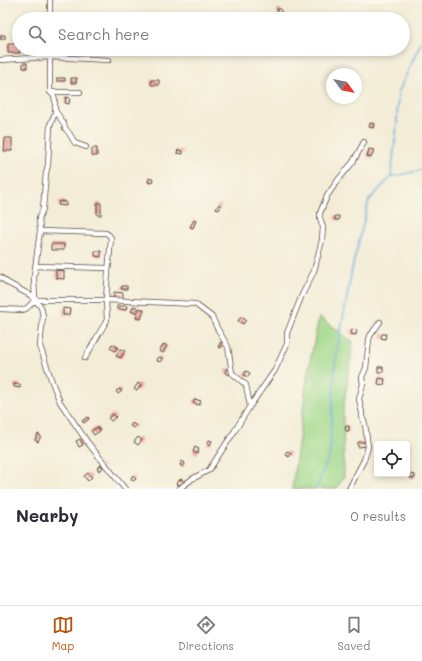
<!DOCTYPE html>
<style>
body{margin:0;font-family:Mali,sans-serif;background:#f7f7f7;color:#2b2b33}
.controls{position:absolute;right:12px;bottom:12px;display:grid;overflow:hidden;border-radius:4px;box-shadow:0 2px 6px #0003}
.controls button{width:36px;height:36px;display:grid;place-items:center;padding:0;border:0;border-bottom:1px solid #e1e1e2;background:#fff;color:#2b2b33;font:20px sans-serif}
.compass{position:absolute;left:326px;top:68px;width:36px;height:36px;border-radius:50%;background:#fff;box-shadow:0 2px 6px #0003;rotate:122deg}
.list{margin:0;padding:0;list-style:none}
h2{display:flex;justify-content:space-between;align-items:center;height:52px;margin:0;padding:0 16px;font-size:17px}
h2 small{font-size:13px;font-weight:400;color:#7c7c81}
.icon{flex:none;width:22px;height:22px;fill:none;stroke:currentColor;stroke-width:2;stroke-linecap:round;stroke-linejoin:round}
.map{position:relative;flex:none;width:422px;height:489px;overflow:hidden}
.search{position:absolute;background:#fff;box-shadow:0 2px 6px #0003;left:12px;right:12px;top:12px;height:44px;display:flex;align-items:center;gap:10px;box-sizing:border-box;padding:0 14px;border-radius:22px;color:#7c7c81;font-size:15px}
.sheet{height:116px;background:#fff}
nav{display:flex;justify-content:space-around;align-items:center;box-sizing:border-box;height:56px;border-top:1px solid #e1e1e2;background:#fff;font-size:11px;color:#7c7c81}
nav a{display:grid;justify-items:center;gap:2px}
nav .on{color:#b45309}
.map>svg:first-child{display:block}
.green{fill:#a0d88a;stroke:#6e8154}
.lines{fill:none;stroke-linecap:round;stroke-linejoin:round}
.stream{stroke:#69aadc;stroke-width:1.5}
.building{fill:#ea9492}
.street-casing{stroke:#57473a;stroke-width:6}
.street{stroke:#fff;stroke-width:4.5}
</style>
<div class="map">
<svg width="422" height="489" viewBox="0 0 422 489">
<rect width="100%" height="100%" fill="#fbf7ec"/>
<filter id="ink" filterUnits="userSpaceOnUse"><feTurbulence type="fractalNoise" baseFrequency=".025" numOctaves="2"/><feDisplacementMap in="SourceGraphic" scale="8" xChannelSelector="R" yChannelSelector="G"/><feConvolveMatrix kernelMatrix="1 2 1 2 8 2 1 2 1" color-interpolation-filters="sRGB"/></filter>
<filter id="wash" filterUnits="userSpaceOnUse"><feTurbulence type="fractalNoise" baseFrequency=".012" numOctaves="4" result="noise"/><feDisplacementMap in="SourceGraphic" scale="16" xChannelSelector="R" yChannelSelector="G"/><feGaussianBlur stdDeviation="0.9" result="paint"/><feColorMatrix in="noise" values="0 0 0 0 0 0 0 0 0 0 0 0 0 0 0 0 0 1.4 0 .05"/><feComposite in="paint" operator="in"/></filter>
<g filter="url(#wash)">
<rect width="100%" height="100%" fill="#f3edd7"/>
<path class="green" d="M319,317L353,342L343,411L344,477L336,489H292L308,372Z"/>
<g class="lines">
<path class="stream" d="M391,177L397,124L398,93L422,40
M316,489L330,454L335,363L352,269L369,200L391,177L422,170"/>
</g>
<g id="blocks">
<path class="building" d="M277,9H281V13H277Z
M0,35H5V39H0Z
M8,44H19L20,53H8Z
M39,49H45V53H39Z
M105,49H113V51H104Z
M23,63H27V68H23Z
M57,78H65V81H57Z
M71,78H77L76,83H71Z
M151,80H159V85H151Z
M66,97L70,98L69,104L65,103Z
M370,123L374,124L373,128L369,127Z
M5,138H12V151H4Z
M92,148H97V156H92Z
M369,149L374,150L371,158L367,156Z
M178,150L183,151V154L177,153Z
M149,178L153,179L152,183L148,182Z
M59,201L66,202V206L58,205Z
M97,203H101V215H97Z
M219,204L221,206L219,210L216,209Z
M335,216H339V220H335Z
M194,220L196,221L193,228L190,227Z
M51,244H64V250H51Z
M95,251H101V257L95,256Z
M56,270L64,271V279L56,278Z
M122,286H127V289H121Z
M114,292L123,293V299H115V298H114Z
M117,306H127L126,310L117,309Z
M134,306L138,308L135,313L131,311Z
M63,308L70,309L69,315H63Z
M139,308L144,310L141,319L136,318Z
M241,317L246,320L243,324L238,321Z
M352,329L357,330L356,335L351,334Z
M382,334H386L385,339L381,338Z
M221,342L224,343L221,348L218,347Z
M112,344L118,347L115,351L110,348Z
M164,344L167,346L163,353L159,351Z
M120,349L125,351L121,358L116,356Z
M158,357L162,358L161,362L157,361Z
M378,367H383V372H378Z
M227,368L231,369L229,375L225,373Z
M246,371L250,373L248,377L244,375Z
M379,378L385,379L384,385L378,384Z
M138,383L141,385L137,391L134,389Z
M14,384H20V388L14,387Z
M120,389L122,391L118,394L116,391Z
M195,399L201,401L199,405L193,403Z
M113,414L116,417L111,421L108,418Z
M88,417L89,419L84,423L82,421Z
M132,423L136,426L134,428L130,426Z
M345,426H349V431H346Z
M97,427L100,431L94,435L91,431Z
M38,434L41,436L38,442L35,440Z
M138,437L142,440L138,445L134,442Z
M80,439L83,445L79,447L76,441Z
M209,440L212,441L210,445L207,444Z
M358,442H366V446L358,447Z
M195,447L199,449L197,454L193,452Z
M287,451L291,453L289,457L285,454Z
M182,461L185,463L183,467L180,465Z
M101,465L103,468L99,471L97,468Z
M88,473L92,477L88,481L84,476Z
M410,474L415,475V478H410Z
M133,475L136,479L133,481L131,478Z
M181,479L184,482L181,485L180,484L178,485L176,483Z"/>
</g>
</g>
<g filter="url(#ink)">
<use href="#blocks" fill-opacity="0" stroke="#57473a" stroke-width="1"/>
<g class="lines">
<g class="street-casing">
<path id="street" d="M50,19V0
M50,49V92L54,96L55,100V113L50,125L48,165L46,173L43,209L39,218L40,231L34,277L35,300L41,307L43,316L40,346L52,382L60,402L88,443L125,489
M0,60L50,57L109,60
M50,92H80
M55,110L64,124L65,128L69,133L75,143L86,147
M40,231L106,233L109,235L111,238L107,285L106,300L107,320L85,358
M35,266L107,268
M0,277L8,283L30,295L35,300
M0,309L23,310L27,308L35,300H106L195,304L212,317L217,328L228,347L232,373L246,385L250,406
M179,489L192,479L209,470L234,432L250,406L275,370L287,344V333L302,295L314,271L322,240L323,227L320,218V213L327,196L338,180L353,162L364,142
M349,489L364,460L368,447L365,424L362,417V413L359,399L363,384L362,377L366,368L369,340L370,336L380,322"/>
</g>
<use href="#street" class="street"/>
</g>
</g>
</svg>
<div class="controls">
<button><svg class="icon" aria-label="locate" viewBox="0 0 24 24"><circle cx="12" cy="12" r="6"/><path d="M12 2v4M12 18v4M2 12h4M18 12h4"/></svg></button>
</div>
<svg class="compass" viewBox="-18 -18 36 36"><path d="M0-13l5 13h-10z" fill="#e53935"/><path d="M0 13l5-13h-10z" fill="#7c7c81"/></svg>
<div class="search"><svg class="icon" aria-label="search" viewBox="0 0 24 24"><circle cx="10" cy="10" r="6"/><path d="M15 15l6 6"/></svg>Search here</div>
</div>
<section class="sheet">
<h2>Nearby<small>0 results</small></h2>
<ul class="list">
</ul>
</section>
<nav>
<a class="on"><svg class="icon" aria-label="map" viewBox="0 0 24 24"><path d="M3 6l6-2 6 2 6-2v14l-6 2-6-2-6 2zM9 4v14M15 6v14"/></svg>Map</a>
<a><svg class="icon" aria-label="directions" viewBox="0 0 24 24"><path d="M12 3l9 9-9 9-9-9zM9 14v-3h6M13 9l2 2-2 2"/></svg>Directions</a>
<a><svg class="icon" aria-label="saved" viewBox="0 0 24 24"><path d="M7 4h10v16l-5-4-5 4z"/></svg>Saved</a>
</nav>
